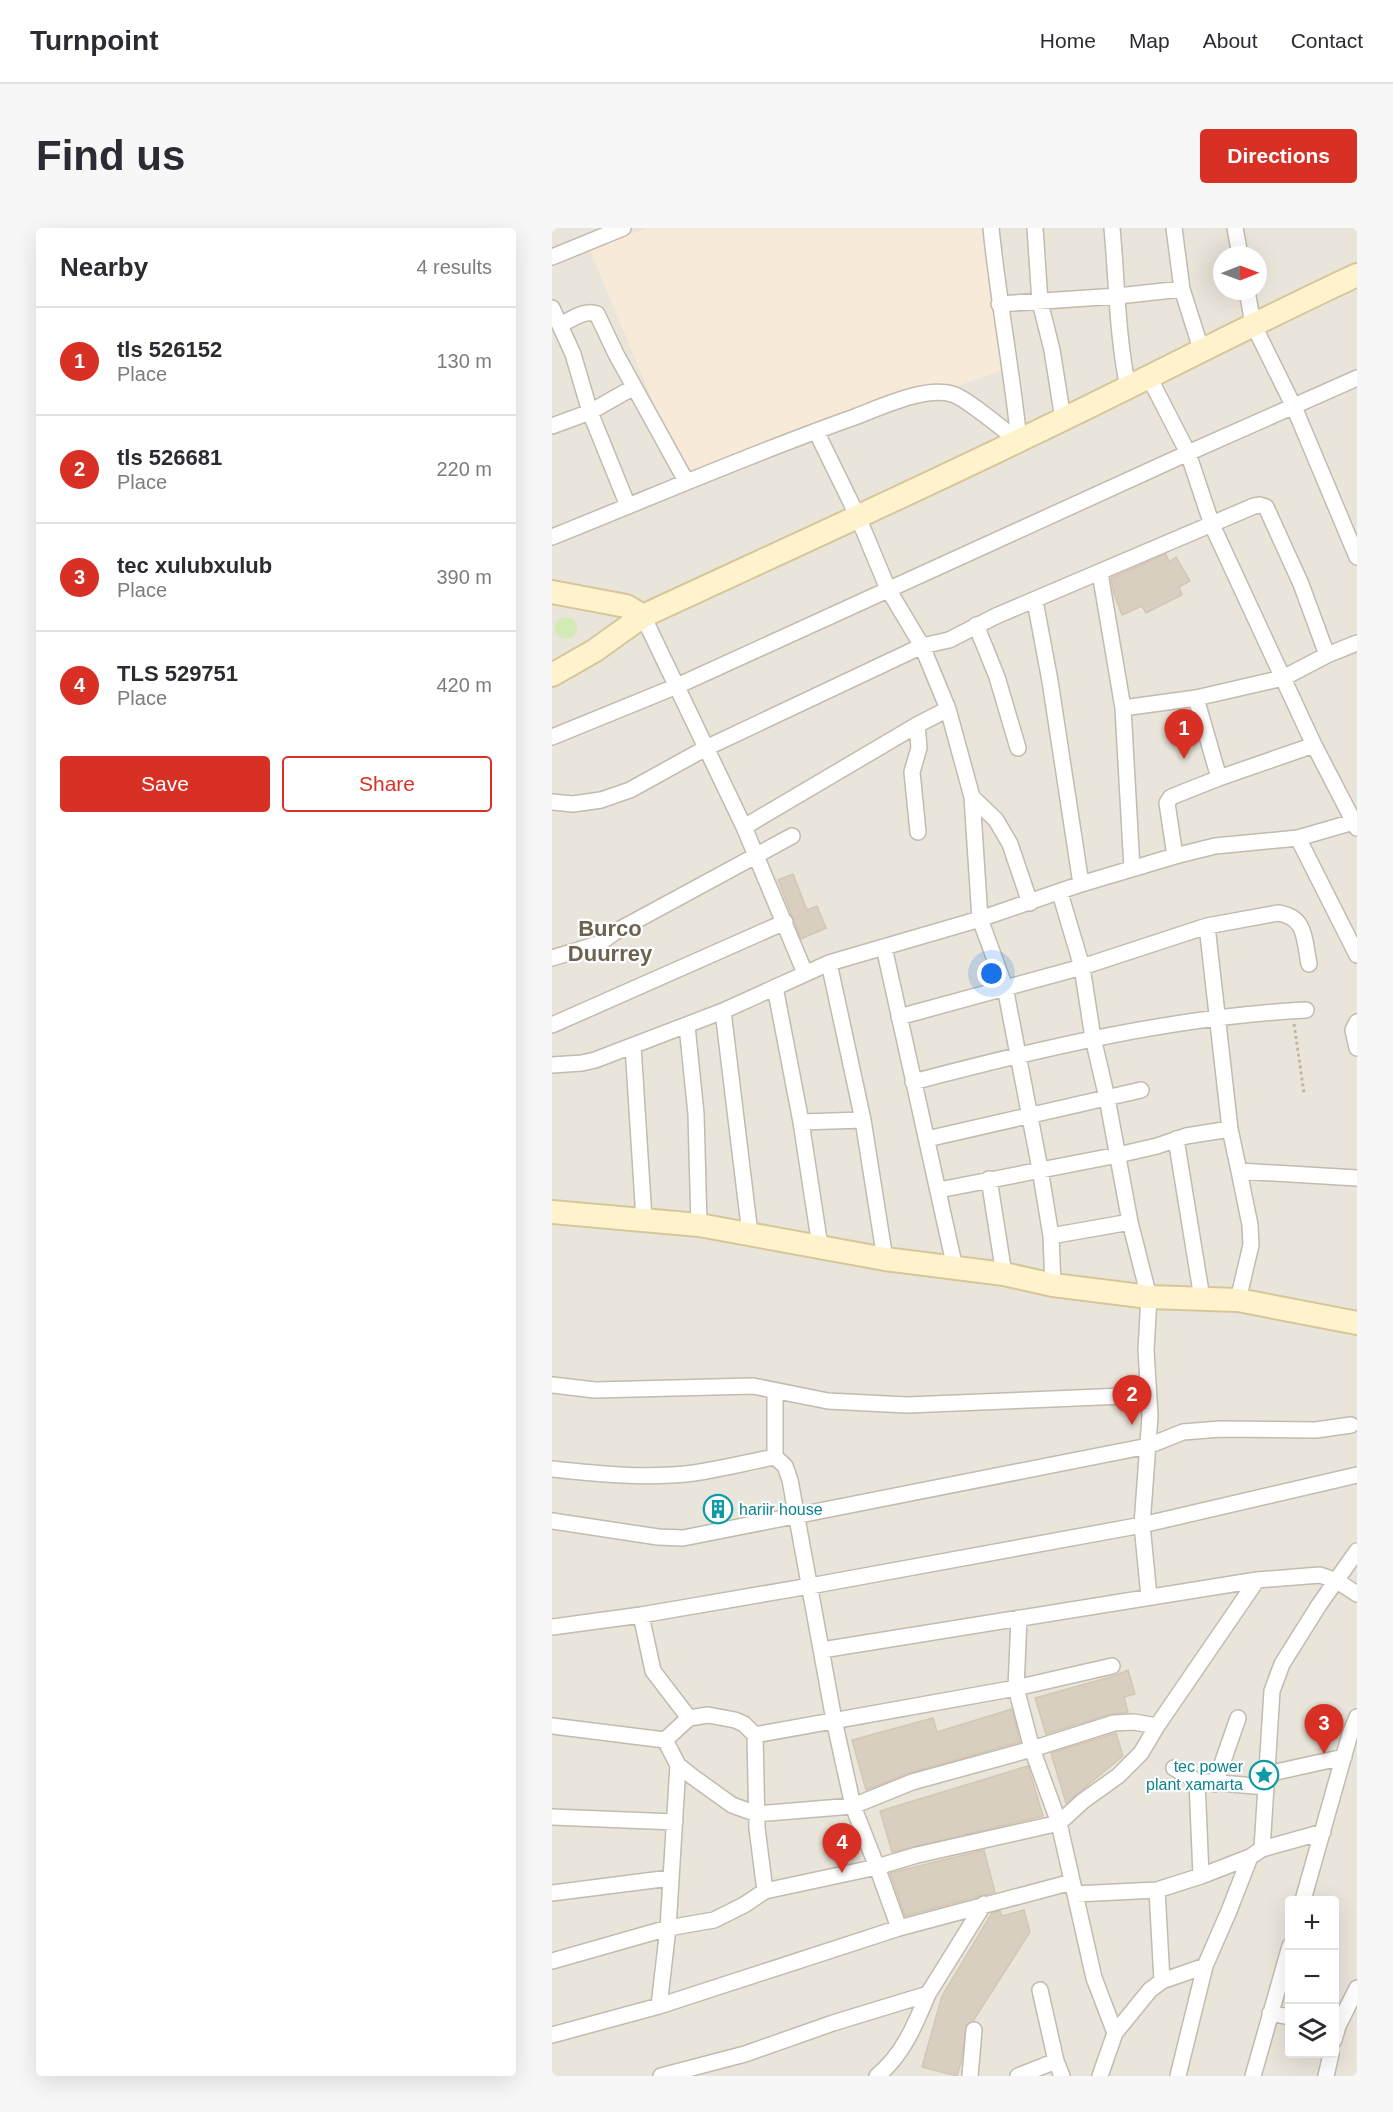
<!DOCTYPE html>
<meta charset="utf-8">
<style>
body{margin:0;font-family:Helvetica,sans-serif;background:#f7f7f7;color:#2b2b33}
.controls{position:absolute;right:18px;bottom:18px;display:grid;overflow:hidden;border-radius:6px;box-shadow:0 6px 24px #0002}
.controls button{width:54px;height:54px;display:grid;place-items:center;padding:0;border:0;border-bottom:2px solid #e1e1e2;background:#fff;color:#2b2b33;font:30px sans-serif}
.compass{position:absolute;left:661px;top:18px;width:54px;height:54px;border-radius:50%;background:#fff;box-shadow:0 6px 24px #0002;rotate:89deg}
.you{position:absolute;left:440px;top:746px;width:21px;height:21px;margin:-15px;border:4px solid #fff;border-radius:50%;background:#1a73e8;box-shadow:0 0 0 9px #1a73e833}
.badge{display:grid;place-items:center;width:39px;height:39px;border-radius:50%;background:#d93025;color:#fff;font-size:20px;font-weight:700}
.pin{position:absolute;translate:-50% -50px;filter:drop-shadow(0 2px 3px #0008)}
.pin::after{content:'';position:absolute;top:32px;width:21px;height:18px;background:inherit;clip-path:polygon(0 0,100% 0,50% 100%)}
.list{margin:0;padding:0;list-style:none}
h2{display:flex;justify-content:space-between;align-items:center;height:78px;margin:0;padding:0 24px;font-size:26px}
h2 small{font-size:20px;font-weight:400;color:#7c7c81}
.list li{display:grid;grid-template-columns:39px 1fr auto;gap:18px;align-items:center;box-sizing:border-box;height:108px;padding:0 24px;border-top:2px solid #e1e1e2}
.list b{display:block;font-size:22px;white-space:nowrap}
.list p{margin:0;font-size:20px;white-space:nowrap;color:#7c7c81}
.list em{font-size:20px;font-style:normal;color:#7c7c81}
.actions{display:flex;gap:12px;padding:18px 24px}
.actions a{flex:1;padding:14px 0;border:2px solid #d93025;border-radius:6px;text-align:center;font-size:21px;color:#d93025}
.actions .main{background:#d93025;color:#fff}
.icon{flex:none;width:33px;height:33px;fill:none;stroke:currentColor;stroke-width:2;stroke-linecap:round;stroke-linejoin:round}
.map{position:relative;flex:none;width:805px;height:1848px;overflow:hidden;border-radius:6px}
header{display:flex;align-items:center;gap:36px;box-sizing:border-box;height:84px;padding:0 30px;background:#fff;border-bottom:2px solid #e1e1e2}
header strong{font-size:28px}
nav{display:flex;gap:33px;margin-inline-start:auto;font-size:21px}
.intro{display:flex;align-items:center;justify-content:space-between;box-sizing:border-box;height:144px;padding:0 36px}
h1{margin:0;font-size:42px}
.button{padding:15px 27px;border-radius:6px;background:#d93025;color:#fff;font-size:21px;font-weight:700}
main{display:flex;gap:36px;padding:0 36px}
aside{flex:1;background:#fff;border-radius:6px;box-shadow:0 6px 24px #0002}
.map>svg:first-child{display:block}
.residential{fill:#eae5da;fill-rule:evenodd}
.commercial{fill:#f7ead8}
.green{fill:#d2eab5}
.building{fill:#d8cfc1;stroke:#d3c7b4;stroke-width:1.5}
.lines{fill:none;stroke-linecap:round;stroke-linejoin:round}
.minor-casing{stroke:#c2bbae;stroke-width:18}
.secondary-casing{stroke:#d6c79b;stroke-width:26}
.path{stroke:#c4b79f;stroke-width:3;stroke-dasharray:3 3;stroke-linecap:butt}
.minor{stroke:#fff;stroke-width:15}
.secondary{stroke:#fff3cd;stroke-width:22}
.labels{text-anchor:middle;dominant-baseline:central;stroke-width:4.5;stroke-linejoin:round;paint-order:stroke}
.culture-label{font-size:16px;fill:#0d838f;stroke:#fff;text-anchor:start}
.district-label{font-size:22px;font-weight:bold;fill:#6e6250;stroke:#fff}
</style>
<header>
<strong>Turnpoint</strong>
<nav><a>Home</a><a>Map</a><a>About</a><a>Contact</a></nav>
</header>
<div class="intro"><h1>Find us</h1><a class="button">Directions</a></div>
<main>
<aside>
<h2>Nearby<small>4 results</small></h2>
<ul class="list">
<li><span class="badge">1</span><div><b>tls 526152</b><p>Place</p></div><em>130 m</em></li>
<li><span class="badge">2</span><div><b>tls 526681</b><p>Place</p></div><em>220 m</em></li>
<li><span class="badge">3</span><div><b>tec xulubxulub</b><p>Place</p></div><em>390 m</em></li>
<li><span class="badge">4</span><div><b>TLS 529751</b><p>Place</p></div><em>420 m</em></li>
</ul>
<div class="actions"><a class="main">Save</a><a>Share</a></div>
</aside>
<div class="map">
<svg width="805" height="1848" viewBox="0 0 805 1848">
<rect width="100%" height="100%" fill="#f6f3ec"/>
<path class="residential" d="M0,0H805V1848H0ZM670,27H706V63H670ZM738,1672H782V1826H738Z"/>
<path class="commercial" d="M96,0H436L454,141L134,253L37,20Z"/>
<path class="green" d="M3 400a11 11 0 1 1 22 0a11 11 0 1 1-22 0Z"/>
<path class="building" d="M614,326L617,334L624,329L638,353L627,359L630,367L594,385L590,378L570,387L562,366L559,350Z
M241,646L255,682L265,678L274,700L249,711L226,652Z
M173,1273L176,1286L158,1290L155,1276Z
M576,1442L583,1466L572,1469L576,1484L559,1486L494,1506L483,1470L562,1448Z
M460,1481L468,1514L357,1545L314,1562L300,1512L381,1490L385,1504Z
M564,1505L571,1528L514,1575L499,1525Z
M476,1538L491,1588L340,1624L328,1583Z
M432,1622L443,1664L353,1688L338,1645Z
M472,1682L478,1704L421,1793L414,1797L410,1831L405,1848L370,1839L390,1768L440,1685L448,1683L450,1688Z"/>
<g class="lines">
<g class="minor-casing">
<path id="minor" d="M439,0C446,71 460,142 467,213
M483,0L488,74L500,122L511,191
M560,0C565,54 565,107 576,160
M622,0L630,61L650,124
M683,0L688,27
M0,29L71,0
M695,63L701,96L742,179L805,329
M447,76L566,68L630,61
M0,80L21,126L38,184L76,278
M8,97C20,91 33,81 45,86L64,126L134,253
M597,149L636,225L660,297L762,517L805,600
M0,198L38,184L82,159
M264,203L306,289L336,361L370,418L396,481L420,569L428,691L453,759L488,941L499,1008L501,1057
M0,309C100,269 198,226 300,190C327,180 372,158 400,166C415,170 452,203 467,213
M548,345L571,480L644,470L731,450L775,427L805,415
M483,373L498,453L529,656
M91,388L192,599L253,745
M424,397L445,449L466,520
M644,470L667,550
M571,480L580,641
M0,509L125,458L636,225L805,150
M420,569L444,592L458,616L478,675
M0,574L21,576L49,572L78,562L154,520L370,418L397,412L444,388L702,278L708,277L714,279L749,356L775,427
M192,599L365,497
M366,604L360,544L367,520L365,497L396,481
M746,610L805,727
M623,628L615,575L619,569L667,550L762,517
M508,665L530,739L541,810L555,870L578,994L597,1069L594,1122L598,1188L590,1297L597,1369
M655,698L678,901L687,943
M332,719L403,1040
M0,730L46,716L63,704L240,608
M277,735L311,892L333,1031
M223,759L249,894L268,1018
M171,783L198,1006
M347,789L530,739L655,698L726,685C755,689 752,712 757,736
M805,794L801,802L805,820
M0,797L233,694
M135,798L144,886L147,997
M81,818L92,991
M0,837L30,835L43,832L171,783L277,735L428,691L529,656L623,628L663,618L746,610L805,593
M361,854C490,820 621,789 754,782
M249,894L311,892
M375,911L589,862
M624,911L650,1070
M437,951L452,1046
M387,962L566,927L605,918L634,908L678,901
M499,1008L578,994
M686,1072L699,1017L698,997L687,943L805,950
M0,1157L43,1162L201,1158L276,1173L355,1177L596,1167
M223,1164V1229
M0,1241C47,1246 95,1251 142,1245C169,1241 196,1234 223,1229L233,1238L238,1252L282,1492L301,1578L325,1639L347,1700
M0,1293L106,1309L131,1310L596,1218L631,1204L668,1201L764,1202L799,1197
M89,1387L101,1443L137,1490
M467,1390L464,1460L480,1521L507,1595L542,1750L563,1805
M0,1399L89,1387L258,1358L590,1297L805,1247
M270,1422L705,1352L768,1347L785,1353L805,1366
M0,1498L113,1512L137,1490L156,1487L183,1492L192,1496L203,1507L464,1460L560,1438
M203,1507L205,1600L213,1663L325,1639L365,1627L507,1595L531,1573L566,1548L589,1525L605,1498L705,1352
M113,1512L126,1537L141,1549L180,1577L205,1586L301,1578L360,1554L480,1521L562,1495L582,1494L605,1498
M622,1540L645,1553L714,1559
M715,1546L792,1529
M645,1553L649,1648
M663,1556L686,1490
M0,1589L123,1594
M710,1621L720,1463L730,1436L767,1377L805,1323
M605,1662L610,1753
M0,1665L118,1650
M523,1666L605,1662L649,1648L698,1629L710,1621L771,1604
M751,1672L798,1506L805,1489
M0,1733L116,1700L162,1692L192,1677L213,1663
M488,1762L504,1833L510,1848
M107,1778L116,1700L126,1537
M718,1785L738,1789
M0,1807L107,1778L347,1700L520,1654
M782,1812L786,1798L805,1760
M109,1848L193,1826L281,1795L376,1766L432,1676
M325,1848C351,1827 363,1797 376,1766
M418,1848L422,1802
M466,1848L504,1833
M548,1848L563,1805L598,1762L610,1753L653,1738L677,1683L698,1629
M626,1848L653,1738
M701,1848L738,1718
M774,1848L779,1826"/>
</g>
<g class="secondary-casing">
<path id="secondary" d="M0,364L74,378L91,388
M0,447L42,423L91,388C216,330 342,273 466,213C580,159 691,100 805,47
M0,984L147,997L333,1031L452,1046L501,1057L597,1069L686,1072L805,1095"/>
</g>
<path class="path" d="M742,796L752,865"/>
<use href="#minor" class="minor"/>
<use href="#secondary" class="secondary"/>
</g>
<defs>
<g id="building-ring" transform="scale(1.5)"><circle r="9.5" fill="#fff" stroke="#0f9aa8" stroke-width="1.5"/><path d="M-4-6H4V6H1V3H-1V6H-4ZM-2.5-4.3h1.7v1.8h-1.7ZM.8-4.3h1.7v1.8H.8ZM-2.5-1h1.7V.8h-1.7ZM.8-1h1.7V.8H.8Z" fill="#0f9aa8"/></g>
<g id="sight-ring" transform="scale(1.5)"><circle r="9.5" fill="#fff" stroke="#0f9aa8" stroke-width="1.5"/><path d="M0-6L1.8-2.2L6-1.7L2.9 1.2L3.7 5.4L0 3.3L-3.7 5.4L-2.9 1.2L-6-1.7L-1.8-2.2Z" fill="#0f9aa8"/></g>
</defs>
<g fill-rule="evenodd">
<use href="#building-ring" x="166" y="1281"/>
<use href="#sight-ring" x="712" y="1547"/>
</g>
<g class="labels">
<g class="culture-label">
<text x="187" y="1281">hariir house</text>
<text x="691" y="1538" text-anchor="end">tec power<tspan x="691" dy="18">plant xamarta</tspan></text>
</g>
<g class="district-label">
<text x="58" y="700">Burco<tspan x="58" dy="25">Duurrey</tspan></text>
</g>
</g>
</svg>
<div class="controls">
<button>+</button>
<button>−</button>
<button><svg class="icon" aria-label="layers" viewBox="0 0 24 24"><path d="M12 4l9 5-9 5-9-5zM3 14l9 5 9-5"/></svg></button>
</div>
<svg class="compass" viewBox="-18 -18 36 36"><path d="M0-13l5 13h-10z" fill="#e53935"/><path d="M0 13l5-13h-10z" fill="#7c7c81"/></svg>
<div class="you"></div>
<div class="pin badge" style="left:632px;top:531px">1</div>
<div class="pin badge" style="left:580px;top:1197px">2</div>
<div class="pin badge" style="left:772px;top:1526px">3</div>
<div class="pin badge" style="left:290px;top:1645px">4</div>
</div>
</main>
